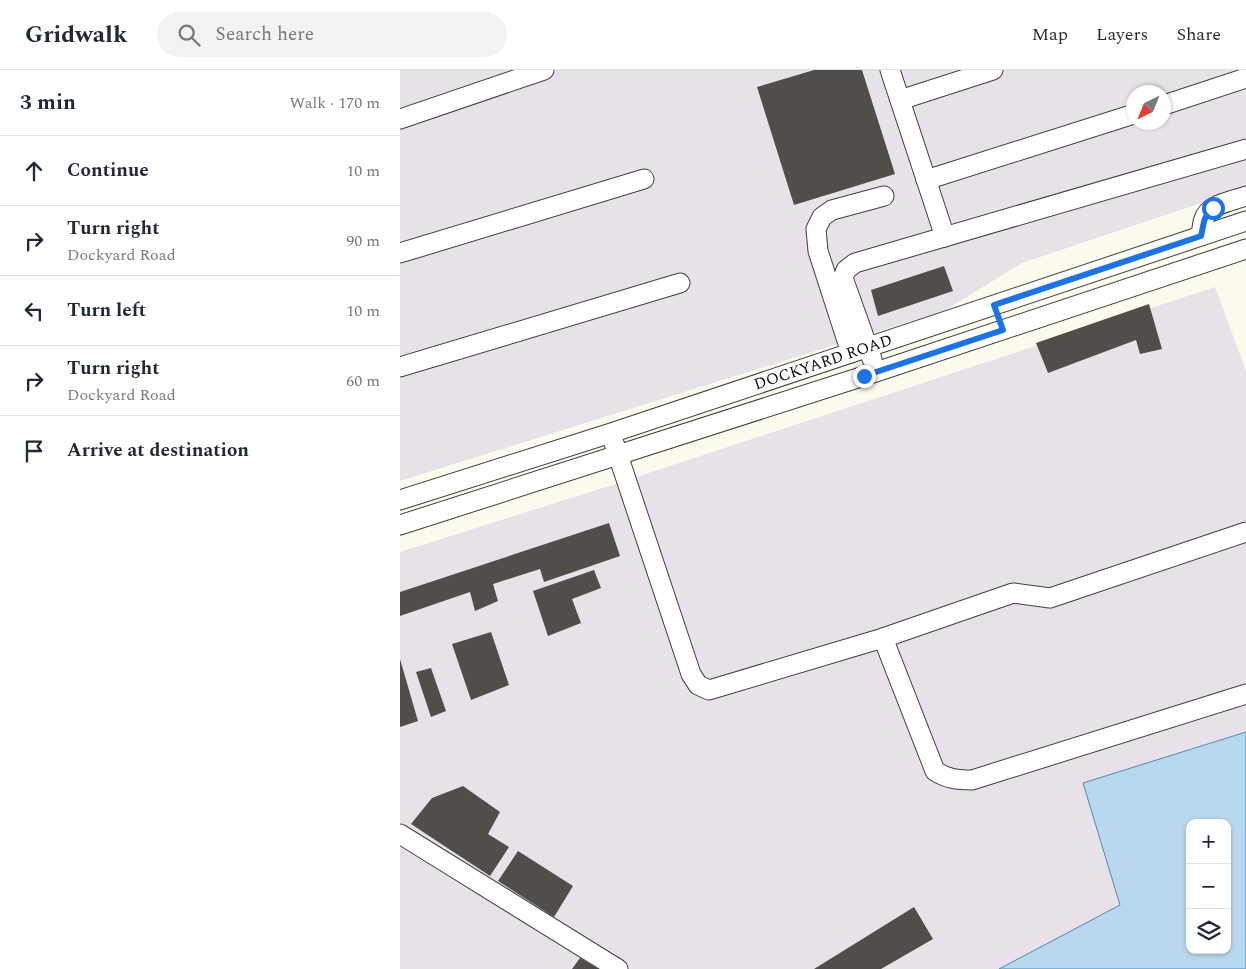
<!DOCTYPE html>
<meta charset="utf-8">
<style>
body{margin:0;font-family:Spectral,serif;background:#f2f2f3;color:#1f2937}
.controls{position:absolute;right:15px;bottom:15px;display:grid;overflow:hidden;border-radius:10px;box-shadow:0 1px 4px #0004}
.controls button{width:45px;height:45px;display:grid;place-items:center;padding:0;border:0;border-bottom:1px solid #e0e1e3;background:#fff;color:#1f2937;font:25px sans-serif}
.compass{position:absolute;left:726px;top:15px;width:45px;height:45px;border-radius:50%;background:#fff;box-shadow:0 1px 4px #0004;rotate:223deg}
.stop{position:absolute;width:15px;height:15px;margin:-11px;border:4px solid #1a73e8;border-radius:50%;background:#fff}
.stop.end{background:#1a73e8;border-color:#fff;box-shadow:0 1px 5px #0008}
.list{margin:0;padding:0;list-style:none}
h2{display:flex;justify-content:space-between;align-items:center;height:65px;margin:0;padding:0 20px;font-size:21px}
h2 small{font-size:16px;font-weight:400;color:#747a83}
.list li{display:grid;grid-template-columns:32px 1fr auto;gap:15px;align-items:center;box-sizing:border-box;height:70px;padding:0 20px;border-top:1px solid #e0e1e3}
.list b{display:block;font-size:19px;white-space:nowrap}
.list p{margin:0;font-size:16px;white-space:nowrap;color:#747a83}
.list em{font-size:16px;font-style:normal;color:#747a83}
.icon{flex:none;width:28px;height:28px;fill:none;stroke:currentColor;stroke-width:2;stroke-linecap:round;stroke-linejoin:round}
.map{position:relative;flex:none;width:846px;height:899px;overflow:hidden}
header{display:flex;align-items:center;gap:30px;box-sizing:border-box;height:70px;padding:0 25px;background:#fff;border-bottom:1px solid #e0e1e3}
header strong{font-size:24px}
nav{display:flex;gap:28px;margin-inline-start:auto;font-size:18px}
.search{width:350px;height:45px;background:#f2f2f3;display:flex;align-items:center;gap:12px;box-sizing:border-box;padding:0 18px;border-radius:28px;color:#747a83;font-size:19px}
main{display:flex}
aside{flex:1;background:#fff}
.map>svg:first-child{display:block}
.industrial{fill:#e9e1e9;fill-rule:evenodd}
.water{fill:#b8d8ed;stroke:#498bba;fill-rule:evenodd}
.building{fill:#534d49}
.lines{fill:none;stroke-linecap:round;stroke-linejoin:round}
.minor-casing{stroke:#3f3f3f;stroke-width:21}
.minor{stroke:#fff;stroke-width:19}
.route{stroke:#1a73e8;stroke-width:6}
.labels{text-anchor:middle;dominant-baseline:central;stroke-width:5;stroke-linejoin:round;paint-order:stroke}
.street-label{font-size:16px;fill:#0c0c0c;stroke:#fff}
</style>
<header>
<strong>Gridwalk</strong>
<div class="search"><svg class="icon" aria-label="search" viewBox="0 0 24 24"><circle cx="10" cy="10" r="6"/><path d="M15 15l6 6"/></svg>Search here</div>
<nav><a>Map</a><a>Layers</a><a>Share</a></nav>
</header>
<main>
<aside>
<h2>3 min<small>Walk · 170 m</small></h2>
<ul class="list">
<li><svg class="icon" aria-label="ahead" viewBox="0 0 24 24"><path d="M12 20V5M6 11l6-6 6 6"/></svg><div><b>Continue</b></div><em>10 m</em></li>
<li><svg class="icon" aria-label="right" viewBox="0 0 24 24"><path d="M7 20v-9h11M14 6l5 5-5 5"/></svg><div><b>Turn right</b><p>Dockyard Road</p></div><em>90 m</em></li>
<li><svg class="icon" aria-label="left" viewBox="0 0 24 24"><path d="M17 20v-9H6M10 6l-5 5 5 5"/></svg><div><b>Turn left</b></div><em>10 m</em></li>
<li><svg class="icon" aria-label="right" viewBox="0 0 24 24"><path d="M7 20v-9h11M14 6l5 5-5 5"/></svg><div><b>Turn right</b><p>Dockyard Road</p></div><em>60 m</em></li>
<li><svg class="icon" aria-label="arrive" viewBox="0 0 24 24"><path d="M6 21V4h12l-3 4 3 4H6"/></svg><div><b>Arrive at destination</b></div></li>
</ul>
</aside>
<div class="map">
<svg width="846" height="899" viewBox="0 0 846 899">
<rect width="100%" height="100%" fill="#fcfaed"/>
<path class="industrial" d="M0,0H846V118L622,193L547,239L537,243L0,411ZM734,22H764V52H734Z
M815,217L846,301V662L684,713L720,835L599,899H0V482L215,414Z"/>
<path class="water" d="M846,662V899H599L720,835L683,713ZM790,753H827V880H790Z"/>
<path class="building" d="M414,0H462L495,104L394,135L357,17Z
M544,196L553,221L478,246L471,220Z
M749,234L762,279L740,284L736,270L648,303L636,273Z
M209,453L220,486L144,512L140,499L93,514L98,531L75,541L70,522L0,546V522Z
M194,500L201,518L172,529L181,553L148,566L133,521Z
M91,562L109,615L71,630L52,574Z
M0,589L18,651L0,657Z
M31,598L46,641L31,647L16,602Z
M63,716L100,742L88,764L109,777L90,806L11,754L32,728Z
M118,781L173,816L154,847L98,811Z
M514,837L533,869L481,899H414Z
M180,888L199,899H172Z"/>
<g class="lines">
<g class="minor-casing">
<g id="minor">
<path d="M490,0L545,167"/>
<path d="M500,30L593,0"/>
<path d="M764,35L846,8"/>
<path d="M0,49L144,0"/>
<path d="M526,110L734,44"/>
<path d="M801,166C802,160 802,154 804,149C808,134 833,131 846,126"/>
<path d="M0,183L244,109"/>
<path d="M451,283L418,181L416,159L422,147L432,140L484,126"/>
<path d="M472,289L443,208L446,200L455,193L846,79"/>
<path d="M0,297L280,213"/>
<path d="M214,373L291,604L298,615L309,620L483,568L613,523L650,528L846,462"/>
<path id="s1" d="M0,430L211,363L846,151"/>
<path d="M0,455L464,306L846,179"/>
<path d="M483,568L535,701C547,709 558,710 572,710L846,624"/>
<path d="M0,764L218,899"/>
</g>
</g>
<use href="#minor" class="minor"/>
</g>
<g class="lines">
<path class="route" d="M464,306L603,260L594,235L801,166C804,154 803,146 813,138"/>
</g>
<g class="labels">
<g class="street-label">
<text stroke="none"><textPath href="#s1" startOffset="445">DOCKYARD ROAD</textPath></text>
</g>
</g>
</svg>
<div class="controls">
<button>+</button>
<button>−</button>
<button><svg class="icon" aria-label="layers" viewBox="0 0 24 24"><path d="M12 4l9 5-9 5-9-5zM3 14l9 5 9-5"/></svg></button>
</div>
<svg class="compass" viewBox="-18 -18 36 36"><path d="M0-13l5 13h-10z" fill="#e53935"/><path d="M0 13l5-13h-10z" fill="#747a83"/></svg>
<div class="stop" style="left:813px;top:138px"></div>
<div class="stop end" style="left:464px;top:306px"></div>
</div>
</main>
